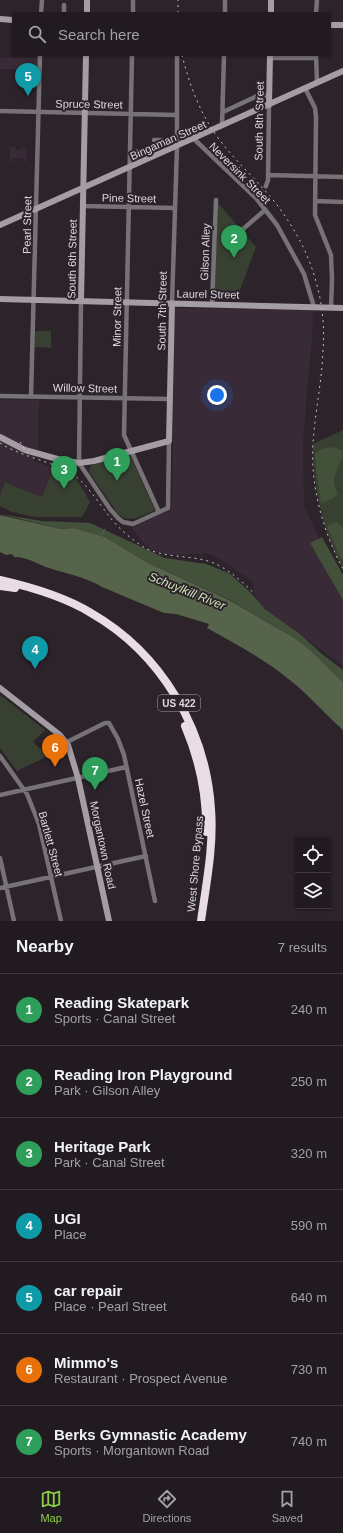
<!DOCTYPE html>
<meta charset="utf-8">
<style>
body{margin:0;font-family:Arial,sans-serif;background:#292329;color:#f1f3f6}
.controls{position:absolute;right:12px;bottom:12px;display:grid;overflow:hidden;border-radius:0px;box-shadow:0 1px 3px #0004}
.controls button{width:36px;height:36px;display:grid;place-items:center;padding:0;border:0;border-bottom:1px solid #3e383e;background:#211a20;color:#f1f3f6;font:20px sans-serif}
.you{position:absolute;left:217px;top:395px;width:14px;height:14px;margin:-10px;border:3px solid #fff;border-radius:50%;background:#1a73e8;box-shadow:0 0 0 6px #1a73e833}
.badge{display:grid;place-items:center;width:26px;height:26px;border-radius:50%;background:#8bce46;color:#fff;font-size:13px;font-weight:700}
.pin{position:absolute;translate:-50% -33px;filter:drop-shadow(0 1px 2px #0008)}
.pin::after{content:'';position:absolute;top:21px;width:14px;height:12px;background:inherit;clip-path:polygon(0 0,100% 0,50% 100%)}
.list{margin:0;padding:0;list-style:none}
h2{display:flex;justify-content:space-between;align-items:center;height:52px;margin:0;padding:0 16px;font-size:17px}
h2 small{font-size:13px;font-weight:400;color:#a2a1a5}
.list li{display:grid;grid-template-columns:26px 1fr auto;gap:12px;align-items:center;box-sizing:border-box;height:72px;padding:0 16px;border-top:1px solid #3e383e}
.list b{display:block;font-size:15px;white-space:nowrap}
.list p{margin:0;font-size:13px;white-space:nowrap;color:#a2a1a5}
.list em{font-size:13px;font-style:normal;color:#a2a1a5}
.icon{flex:none;width:22px;height:22px;fill:none;stroke:currentColor;stroke-width:2;stroke-linecap:round;stroke-linejoin:round}
.map{position:relative;flex:none;width:343px;height:921px;overflow:hidden}
.search{position:absolute;background:#211a20;box-shadow:0 1px 3px #0004;left:12px;right:12px;top:12px;height:44px;display:flex;align-items:center;gap:10px;box-sizing:border-box;padding:0 14px;border-radius:0px;color:#a2a1a5;font-size:15px}
.sheet{height:556px;background:#211a20}
nav{display:flex;justify-content:space-around;align-items:center;box-sizing:border-box;height:56px;border-top:1px solid #3e383e;background:#211a20;font-size:11px;color:#a2a1a5}
nav a{display:grid;justify-items:center;gap:2px}
nav .on{color:#8bce46}
.map>svg:first-child{display:block}
.built{fill:#382a36}
.green{fill:#384032}
.forest{fill:#44513a}
.water{fill:#57644c}
.lines{fill:none;stroke-linecap:round;stroke-linejoin:round}
.stream{stroke:#57644c;stroke-width:1}
.street-tunnel{stroke:#473e46;stroke-width:4.5;stroke-dasharray:4.5 2;stroke-linecap:butt}
.street{stroke:#777276;stroke-width:4.5}
.secondary{stroke:#a59da4;stroke-width:6}
.highway{stroke:#e9dce7;stroke-width:8}
.rail{stroke:#c7c0c6;stroke-width:1;stroke-dasharray:2 4;stroke-linecap:butt}
.labels{text-anchor:middle;dominant-baseline:central;stroke-width:4;stroke-linejoin:round;paint-order:stroke}
.shield{fill:#2c232b;stroke:#a9a1a8;stroke-width:1}
.shield-label{font-size:10px;font-weight:bold;fill:#ded7dd}
.street-label{font-size:11px;fill:#ded7dd;stroke:#2c232b}
.water-label{font-size:12px;font-style:italic;fill:#cce7b7;stroke:#2c232b}
</style>
<div class="map">
<svg width="343" height="921" viewBox="0 0 343 921">
<rect width="100%" height="100%" fill="#2c232b"/>
<path class="built" d="M0,58H38V70L0,69Z
M10,147H16V150H21V147L27,148L26,162H24L25,159L18,158L12,159V162H10Z
M175,308L313,310L312,342L308,380L303,444L304,505L343,594V666L256,602L253,582L222,560L207,553L186,555L165,554L154,551L144,544L132,528L170,510L172,504Z
M0,400H39L38,448L34,461L53,468L42,497L6,482L0,495Z"/>
<path class="green" d="M218,203L256,247L237,298H214Z
M35,331H51V348L35,347Z
M343,430V569C322,530 313,487 313,444Z
M130,455L155,510C142,516 130,524 118,514L89,472L90,467L92,465Z
M53,468C71,465 83,489 90,502L82,517H34L12,512L0,506V495L5,482L42,497Z
M0,695L45,730L33,742L46,754V757L17,771L0,748Z"/>
<path class="forest" d="M334,447L343,451C343,462 334,471 334,482C334,486 337,491 338,494L332,499L321,503L317,475L315,454L321,449Z
M0,514L42,521L90,523L165,558L206,564L229,573L251,593L265,609L301,635L322,654L343,670V682L310,650L293,637L230,600L148,563L127,551L73,528L61,529Z
M336,522L343,528V561L338,553L327,526Z
M322,537L343,575V600L310,543Z"/>
<path class="water" d="M0,515L61,529L73,528L104,537L148,563L229,600L293,637L310,650L343,682V730C325,714 310,696 291,681C266,660 236,644 207,628L209,624L176,614L164,613L102,587C86,577 67,574 49,568C36,564 29,557 14,557L12,554L6,555L0,552Z"/>
<g class="lines">
<path class="stream" d="M100,537L105,529"/>
<path class="street-tunnel" d="M260,193L266,186"/>
<path class="street" d="M41,13L42,0
M64,13V5
M133,13V0
M225,13V0
M316,13L317,0
M132,55L124,435L159,512
M316,55L317,83
M270,58H315
M305,88L315,108L316,117L315,215L331,255L332,279L331,308
M0,111L177,115
M223,112L259,95L269,96
M222,126L224,55
M194,139L256,198L277,225L304,274L314,307
M154,140H161
M268,175L343,177
M266,186L268,180L269,105
M315,201L343,202
M83,206L175,208
M242,230L265,210
M81,301L79,463L110,509L118,518L123,522L133,524L168,508L169,441
M172,304L177,147V55
M212,305L216,200
M0,396L170,399
M31,396L40,55
M67,742L105,723H109L118,739L124,755L155,901
M0,756L27,794L39,824L61,921
M0,795L126,767
M0,858L14,921
M0,888L146,856"/>
<path class="secondary" d="M87,13V0
M271,13V0
M0,19L13,20
M330,25H343
M269,105L270,55
M0,225L343,71
M0,299L343,308
M81,301L86,55
M0,437L25,450L61,460L79,463L94,461L169,441L172,304
M0,688L60,735L68,745L78,778L109,921"/>
<path class="highway" d="M0,580C31,587 63,596 91,613C161,653 206,729 211,809C214,846 206,885 201,921
M0,586L15,588
M185,726C199,759 207,796 206,832"/>
<path class="rail" d="M178,13V0
M182,55C189,83 199,111 216,135C233,159 255,178 274,201C292,224 307,250 315,278C322,301 325,326 323,350C322,381 315,412 313,443C310,485 323,532 343,569
M20,442L25,450L31,455
M0,443C23,458 54,461 75,476C89,487 98,502 109,516C118,528 132,540 145,548C165,558 187,555 208,561C227,567 241,581 255,594"/>
</g>
<g class="labels">
<rect class="shield" x="158" y="695" width="42" height="16" rx="3"/>
<g class="shield-label">
<text x="179" y="703">US 422</text>
</g>
<g class="street-label">
<text transform="translate(89 104) rotate(1)">Spruce Street</text>
<text transform="translate(259 121) rotate(-89)">South 8th Street</text>
<text transform="translate(168 140) rotate(-24)">Bingaman Street</text>
<text transform="translate(240 173) rotate(45)">Neversink Street</text>
<text transform="translate(129 198) rotate(1)">Pine Street</text>
<text transform="translate(27 225) rotate(-89)">Pearl Street</text>
<text transform="translate(205 252) rotate(-88)">Gilson Alley</text>
<text transform="translate(72 259) rotate(-89)">South 6th Street</text>
<text transform="translate(208 294) rotate(1)">Laurel Street</text>
<text transform="translate(162 311) rotate(-89)">South 7th Street</text>
<text transform="translate(117 317) rotate(-89)">Minor Street</text>
<text transform="translate(85 388) rotate(1)">Willow Street</text>
<text transform="translate(145 808) rotate(78)">Hazel Street</text>
<text transform="translate(51 844) rotate(75)">Bartlett Street</text>
<text transform="translate(103 845) rotate(78)">Morgantown Road</text>
<text transform="translate(195 864) rotate(-85)">West Shore Bypass</text>
</g>
<g class="water-label">
<text transform="translate(187 591) rotate(22)">Schuylkill River</text>
</g>
</g>
</svg>
<div class="controls">
<button><svg class="icon" aria-label="locate" viewBox="0 0 24 24"><circle cx="12" cy="12" r="6"/><path d="M12 2v4M12 18v4M2 12h4M18 12h4"/></svg></button>
<button><svg class="icon" aria-label="layers" viewBox="0 0 24 24"><path d="M12 4l9 5-9 5-9-5zM3 14l9 5 9-5"/></svg></button>
</div>
<div class="you"></div>
<div class="pin badge" style="left:117px;top:481px;background:#2e9e5b">1</div>
<div class="pin badge" style="left:234px;top:258px;background:#2e9e5b">2</div>
<div class="pin badge" style="left:64px;top:489px;background:#2e9e5b">3</div>
<div class="pin badge" style="left:35px;top:669px;background:#0f9aa8">4</div>
<div class="pin badge" style="left:28px;top:96px;background:#0f9aa8">5</div>
<div class="pin badge" style="left:55px;top:767px;background:#e8710a">6</div>
<div class="pin badge" style="left:95px;top:790px;background:#2e9e5b">7</div>
<div class="search"><svg class="icon" aria-label="search" viewBox="0 0 24 24"><circle cx="10" cy="10" r="6"/><path d="M15 15l6 6"/></svg>Search here</div>
</div>
<section class="sheet">
<h2>Nearby<small>7 results</small></h2>
<ul class="list">
<li><span class="badge" style="background:#2e9e5b">1</span><div><b>Reading Skatepark</b><p>Sports · Canal Street</p></div><em>240 m</em></li>
<li><span class="badge" style="background:#2e9e5b">2</span><div><b>Reading Iron Playground</b><p>Park · Gilson Alley</p></div><em>250 m</em></li>
<li><span class="badge" style="background:#2e9e5b">3</span><div><b>Heritage Park</b><p>Park · Canal Street</p></div><em>320 m</em></li>
<li><span class="badge" style="background:#0f9aa8">4</span><div><b>UGI</b><p>Place</p></div><em>590 m</em></li>
<li><span class="badge" style="background:#0f9aa8">5</span><div><b>car repair</b><p>Place · Pearl Street</p></div><em>640 m</em></li>
<li><span class="badge" style="background:#e8710a">6</span><div><b>Mimmo's</b><p>Restaurant · Prospect Avenue</p></div><em>730 m</em></li>
<li><span class="badge" style="background:#2e9e5b">7</span><div><b>Berks Gymnastic Academy</b><p>Sports · Morgantown Road</p></div><em>740 m</em></li>
</ul>
</section>
<nav>
<a class="on"><svg class="icon" aria-label="map" viewBox="0 0 24 24"><path d="M3 6l6-2 6 2 6-2v14l-6 2-6-2-6 2zM9 4v14M15 6v14"/></svg>Map</a>
<a><svg class="icon" aria-label="directions" viewBox="0 0 24 24"><path d="M12 3l9 9-9 9-9-9zM9 14v-3h6M13 9l2 2-2 2"/></svg>Directions</a>
<a><svg class="icon" aria-label="saved" viewBox="0 0 24 24"><path d="M7 4h10v16l-5-4-5 4z"/></svg>Saved</a>
</nav>
